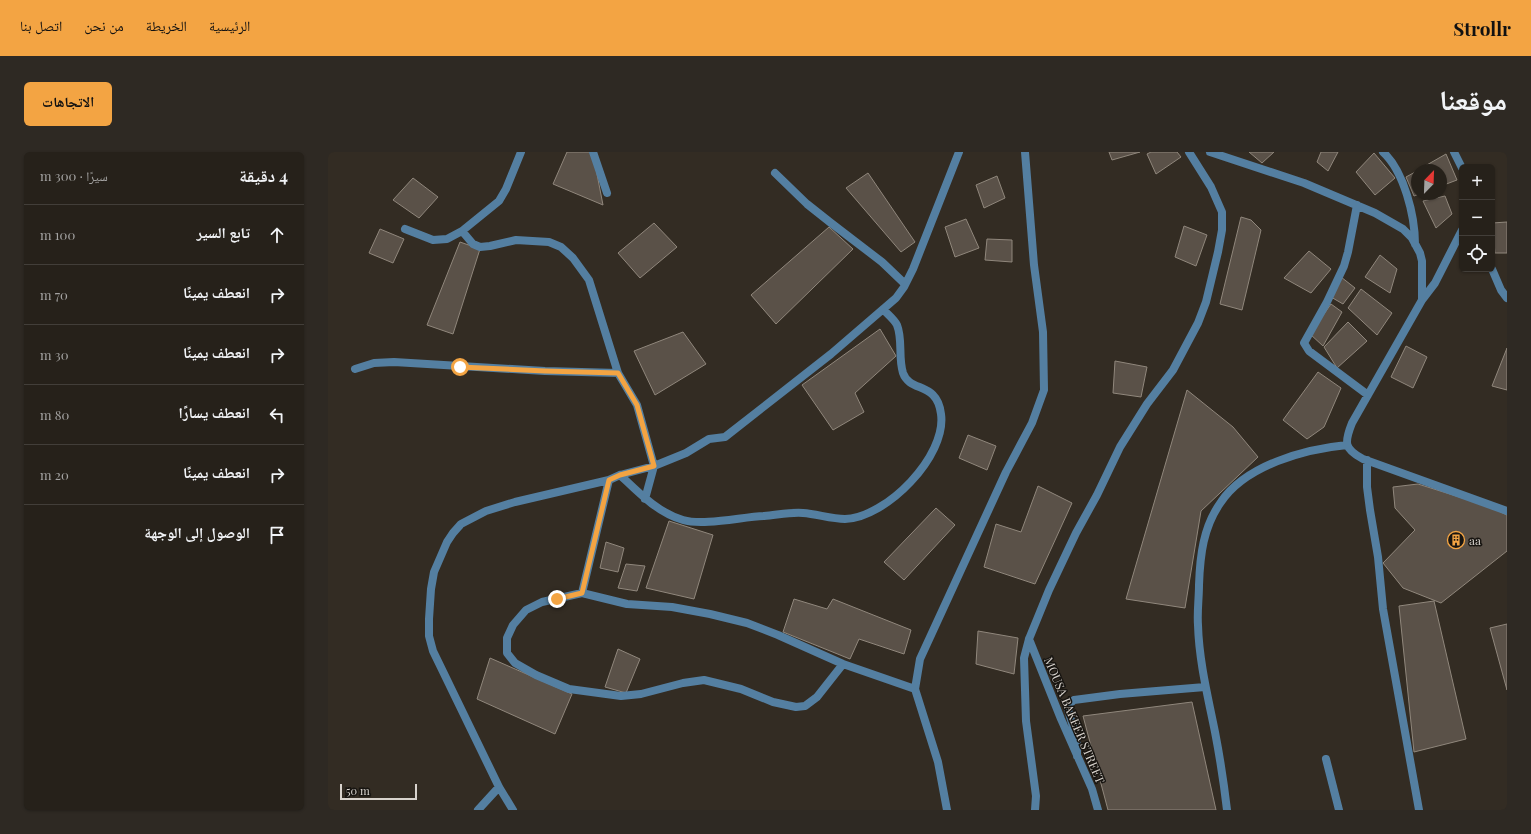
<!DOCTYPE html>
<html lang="ar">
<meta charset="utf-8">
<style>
body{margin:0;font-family:"Playfair Display","Noto Naskh Arabic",serif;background:#2e2923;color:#f1f3f6;direction:rtl}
.controls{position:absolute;right:12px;top:12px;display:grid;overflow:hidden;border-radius:6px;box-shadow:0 1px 3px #0004}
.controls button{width:36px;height:36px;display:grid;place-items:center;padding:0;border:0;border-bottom:1px solid #423e39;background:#26211a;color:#f1f3f6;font:20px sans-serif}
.compass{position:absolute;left:1083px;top:12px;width:36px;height:36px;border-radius:50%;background:#26211a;box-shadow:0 1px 3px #0004;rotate:23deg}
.scale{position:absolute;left:12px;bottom:10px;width:77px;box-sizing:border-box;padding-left:4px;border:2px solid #d8d3cd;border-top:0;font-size:11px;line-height:14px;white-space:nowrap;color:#d8d3cd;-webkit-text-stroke:3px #181511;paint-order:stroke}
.stop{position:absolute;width:12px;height:12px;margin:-9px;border:3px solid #f3a443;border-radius:50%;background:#fff}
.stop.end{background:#f3a443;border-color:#fff;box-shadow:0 1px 4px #0008}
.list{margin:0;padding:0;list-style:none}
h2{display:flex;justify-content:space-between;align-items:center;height:52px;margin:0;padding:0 16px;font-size:17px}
h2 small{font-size:13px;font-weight:400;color:#a4a3a2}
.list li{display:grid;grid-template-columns:26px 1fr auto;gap:12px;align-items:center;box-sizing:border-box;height:60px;padding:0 16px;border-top:1px solid #423e39}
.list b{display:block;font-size:15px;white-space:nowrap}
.list em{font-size:13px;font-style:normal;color:#a4a3a2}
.icon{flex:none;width:22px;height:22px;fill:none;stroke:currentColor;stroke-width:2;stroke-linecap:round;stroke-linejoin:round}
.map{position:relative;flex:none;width:1179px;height:658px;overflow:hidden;direction:ltr;border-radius:6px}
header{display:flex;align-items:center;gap:24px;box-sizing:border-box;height:56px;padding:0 20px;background:#f3a443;color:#111}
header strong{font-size:19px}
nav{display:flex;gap:22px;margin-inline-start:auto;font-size:14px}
.intro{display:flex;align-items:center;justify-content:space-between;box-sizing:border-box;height:96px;padding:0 24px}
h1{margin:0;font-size:28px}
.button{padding:10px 18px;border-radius:6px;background:#f3a443;color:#111;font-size:14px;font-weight:700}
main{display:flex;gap:24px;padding:0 24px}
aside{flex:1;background:#26211a;border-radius:6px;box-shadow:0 1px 3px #0004}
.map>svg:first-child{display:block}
.building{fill:#5a5148;stroke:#90877c}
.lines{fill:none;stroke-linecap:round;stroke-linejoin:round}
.street{stroke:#547fa1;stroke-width:8}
.route{stroke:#f3a443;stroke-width:5}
.labels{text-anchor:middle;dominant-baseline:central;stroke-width:3;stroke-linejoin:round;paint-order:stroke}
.poi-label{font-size:12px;fill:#d8d3cd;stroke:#181511;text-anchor:start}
.street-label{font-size:12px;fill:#d8d3cd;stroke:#181511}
</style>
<header>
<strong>Strollr</strong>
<nav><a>الرئيسية</a><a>الخريطة</a><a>من نحن</a><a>اتصل بنا</a></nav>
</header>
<div class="intro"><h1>موقعنا</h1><a class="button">الاتجاهات</a></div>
<main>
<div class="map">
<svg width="1179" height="658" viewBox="0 0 1179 658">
<rect width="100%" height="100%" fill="#332c23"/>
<path class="building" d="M239,0H262L268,17L275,53L225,32Z
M781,0H812L784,8Z
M823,0H849L853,5L828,22L819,2Z
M921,0H946L934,11Z
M993,0H1010L1000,19L989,10Z
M1046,1L1067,26L1047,43L1028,20Z
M1118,2L1129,28L1113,34V18H1090Z
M1089,19V42H1091L1086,44L1078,25Z
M540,21L587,90L573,100L518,36Z
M669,24L677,46L656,56L648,33Z
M85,26L110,45L91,66L65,48Z
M1117,44L1124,62L1108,76L1095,49Z
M913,65L923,68L933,78L914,158L892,152Z
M638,67L651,96L627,105L617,75Z
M1179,70V101H1167L1164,71Z
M326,71L349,95L312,126L290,101Z
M856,74L879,83L868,114L847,105Z
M501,75L525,97L448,172L423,143Z
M52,77L76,87L65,111L41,101Z
M659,87L684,88V110L657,108Z
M132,90L152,97L125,182L99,173Z
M981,99L1003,117L983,141L956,126Z
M1052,103L1069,117L1062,141L1037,125Z
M1013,125L1027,136L1015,152L1003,145Z
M1033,137L1064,161L1049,183L1020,156Z
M1003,152L1014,160L995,194L982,182Z
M1020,170L1039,189L1009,216L996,195Z
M552,177L568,204L527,241L536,260L505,278L474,233Z
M355,180L378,212L327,243L306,199Z
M1078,194L1099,205L1085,236L1063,225Z
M1179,196V238L1164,234Z
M787,209L819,215L813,245L785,241Z
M990,220L1013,236L996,275L979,287L955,268Z
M859,238L905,275L930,305L873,359L857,456L798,447Z
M640,283L668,294L659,318L631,306Z
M1090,332L1160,354L1179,363V399L1113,451L1075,436L1055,411L1087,378L1067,356L1065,335Z
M710,334L744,351L707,432L656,415L668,372L693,380Z
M608,356L627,373L576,428L556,410Z
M341,369L385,383L366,447L318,436Z
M278,390L296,396L290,420L272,416Z
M298,412L317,414L309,439L290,436Z
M466,447L499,457L505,447L583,478L576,502L531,487L522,507L455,480Z
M1106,449L1138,587L1086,600L1071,454Z
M1179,472V538L1162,476Z
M650,479L690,486L686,522L648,512Z
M290,497L312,507L298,541L277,535Z
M162,506L244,542L227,582L149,547Z
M864,550L888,658H780L755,564Z"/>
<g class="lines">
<path class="street" d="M265,0L279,41
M882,0L976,31L1047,61L1075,77L1084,86L1092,101L1094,109V148L1024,271C1016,291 1016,297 1035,307L1179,359
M1055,0C1076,19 1087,64 1087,92
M1126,0L1134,16
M447,21L479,52L503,71L554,110L577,132
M1029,53L1020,100L1016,114L999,150L976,191L981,199L1040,243
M77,77L105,88L119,87L134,79L171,49L178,37L193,0
M134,79L145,92L152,95L162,94L188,88L221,90L233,95L245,106L261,128L290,221L309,253L326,314L317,347
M1164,117L1173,138L1179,146
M1094,148L1107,131L1134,78
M27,217L46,211L66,210L217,219L290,221
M1039,308V335L1042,358L1050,405L1055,457L1091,658
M292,323C310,340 330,361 355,368C376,374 413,365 436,364C449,363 462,360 475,361C489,362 503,367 517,367C558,366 619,304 613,262C609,229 582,241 575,221C570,205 575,188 569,173C566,167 559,162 555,157
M254,441L281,328
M701,487L733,567L764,637L770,658
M515,512L489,545L477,554L468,555L445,550L413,537L376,528L355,531L313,542L293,544L241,537L208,523L187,511L179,501V486L185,473L198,458L214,450L254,441L299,452L344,455L382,462L419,471L450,483L515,512L587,537
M749,604V589L739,554L746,548L792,542L877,535
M998,607L1011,658
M150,658L171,635
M185,658L171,635L105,499L101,484V467L103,437L106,420L119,390L125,381L133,372L158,359L187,350L281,328L292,323L326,314L358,301L381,287L397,285L503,202L568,146L576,135L585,117L631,0
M619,658L610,610L587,537L592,507L678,320L704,271L716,238L715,180L706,113L697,0
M707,658L708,644L698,569L696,506L701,487L721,438L748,381L769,343L792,295L819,252L845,218L870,171L878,150L890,100L894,78V60L883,35L861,0
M899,658C896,632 892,606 887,580C880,545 871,509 870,473C869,460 871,446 871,433C872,404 875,375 893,350C918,313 977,297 1019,293"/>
</g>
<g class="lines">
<path class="route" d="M132,215L217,219L290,221L309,253L326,314L292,323L281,328L254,441L229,447"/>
</g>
<defs>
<g id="building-ring" transform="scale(0.9)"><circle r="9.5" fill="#181511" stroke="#f3a443" stroke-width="1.5"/><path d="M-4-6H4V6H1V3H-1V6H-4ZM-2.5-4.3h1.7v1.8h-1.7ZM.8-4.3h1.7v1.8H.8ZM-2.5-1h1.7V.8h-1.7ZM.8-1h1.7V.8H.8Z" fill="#f3a443"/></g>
</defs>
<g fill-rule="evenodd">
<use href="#building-ring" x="1128" y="388"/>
</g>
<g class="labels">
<g class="poi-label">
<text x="1141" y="388">aa</text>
</g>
<g class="street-label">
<text transform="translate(747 568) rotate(67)">MOUSA BAKEER STREET</text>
</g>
</g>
</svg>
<div class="controls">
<button>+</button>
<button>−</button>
<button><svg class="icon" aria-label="locate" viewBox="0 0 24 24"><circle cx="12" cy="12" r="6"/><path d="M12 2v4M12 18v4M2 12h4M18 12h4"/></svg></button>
</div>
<svg class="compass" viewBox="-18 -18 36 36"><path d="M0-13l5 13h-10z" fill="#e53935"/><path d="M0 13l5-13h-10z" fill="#a4a3a2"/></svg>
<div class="scale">50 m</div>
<div class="stop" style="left:132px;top:215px"></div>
<div class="stop end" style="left:229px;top:447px"></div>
</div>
<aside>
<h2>4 دقيقة<small>سيرًا · 300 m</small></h2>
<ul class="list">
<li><svg class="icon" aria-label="ahead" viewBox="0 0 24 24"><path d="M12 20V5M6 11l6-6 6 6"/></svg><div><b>تابع السير</b></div><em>100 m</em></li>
<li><svg class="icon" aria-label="right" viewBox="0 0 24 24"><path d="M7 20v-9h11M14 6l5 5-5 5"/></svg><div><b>انعطف يمينًا</b></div><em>70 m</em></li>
<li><svg class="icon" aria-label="right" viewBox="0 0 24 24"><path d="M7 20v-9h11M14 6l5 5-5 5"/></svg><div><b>انعطف يمينًا</b></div><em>30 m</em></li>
<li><svg class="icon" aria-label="left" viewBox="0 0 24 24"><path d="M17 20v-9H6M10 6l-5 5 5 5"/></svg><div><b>انعطف يسارًا</b></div><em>80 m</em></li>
<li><svg class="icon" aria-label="right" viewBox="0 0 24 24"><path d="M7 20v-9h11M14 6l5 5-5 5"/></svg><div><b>انعطف يمينًا</b></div><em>20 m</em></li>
<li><svg class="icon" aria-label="arrive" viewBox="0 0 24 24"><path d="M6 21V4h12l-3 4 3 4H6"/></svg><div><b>الوصول إلى الوجهة</b></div></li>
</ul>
</aside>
</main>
